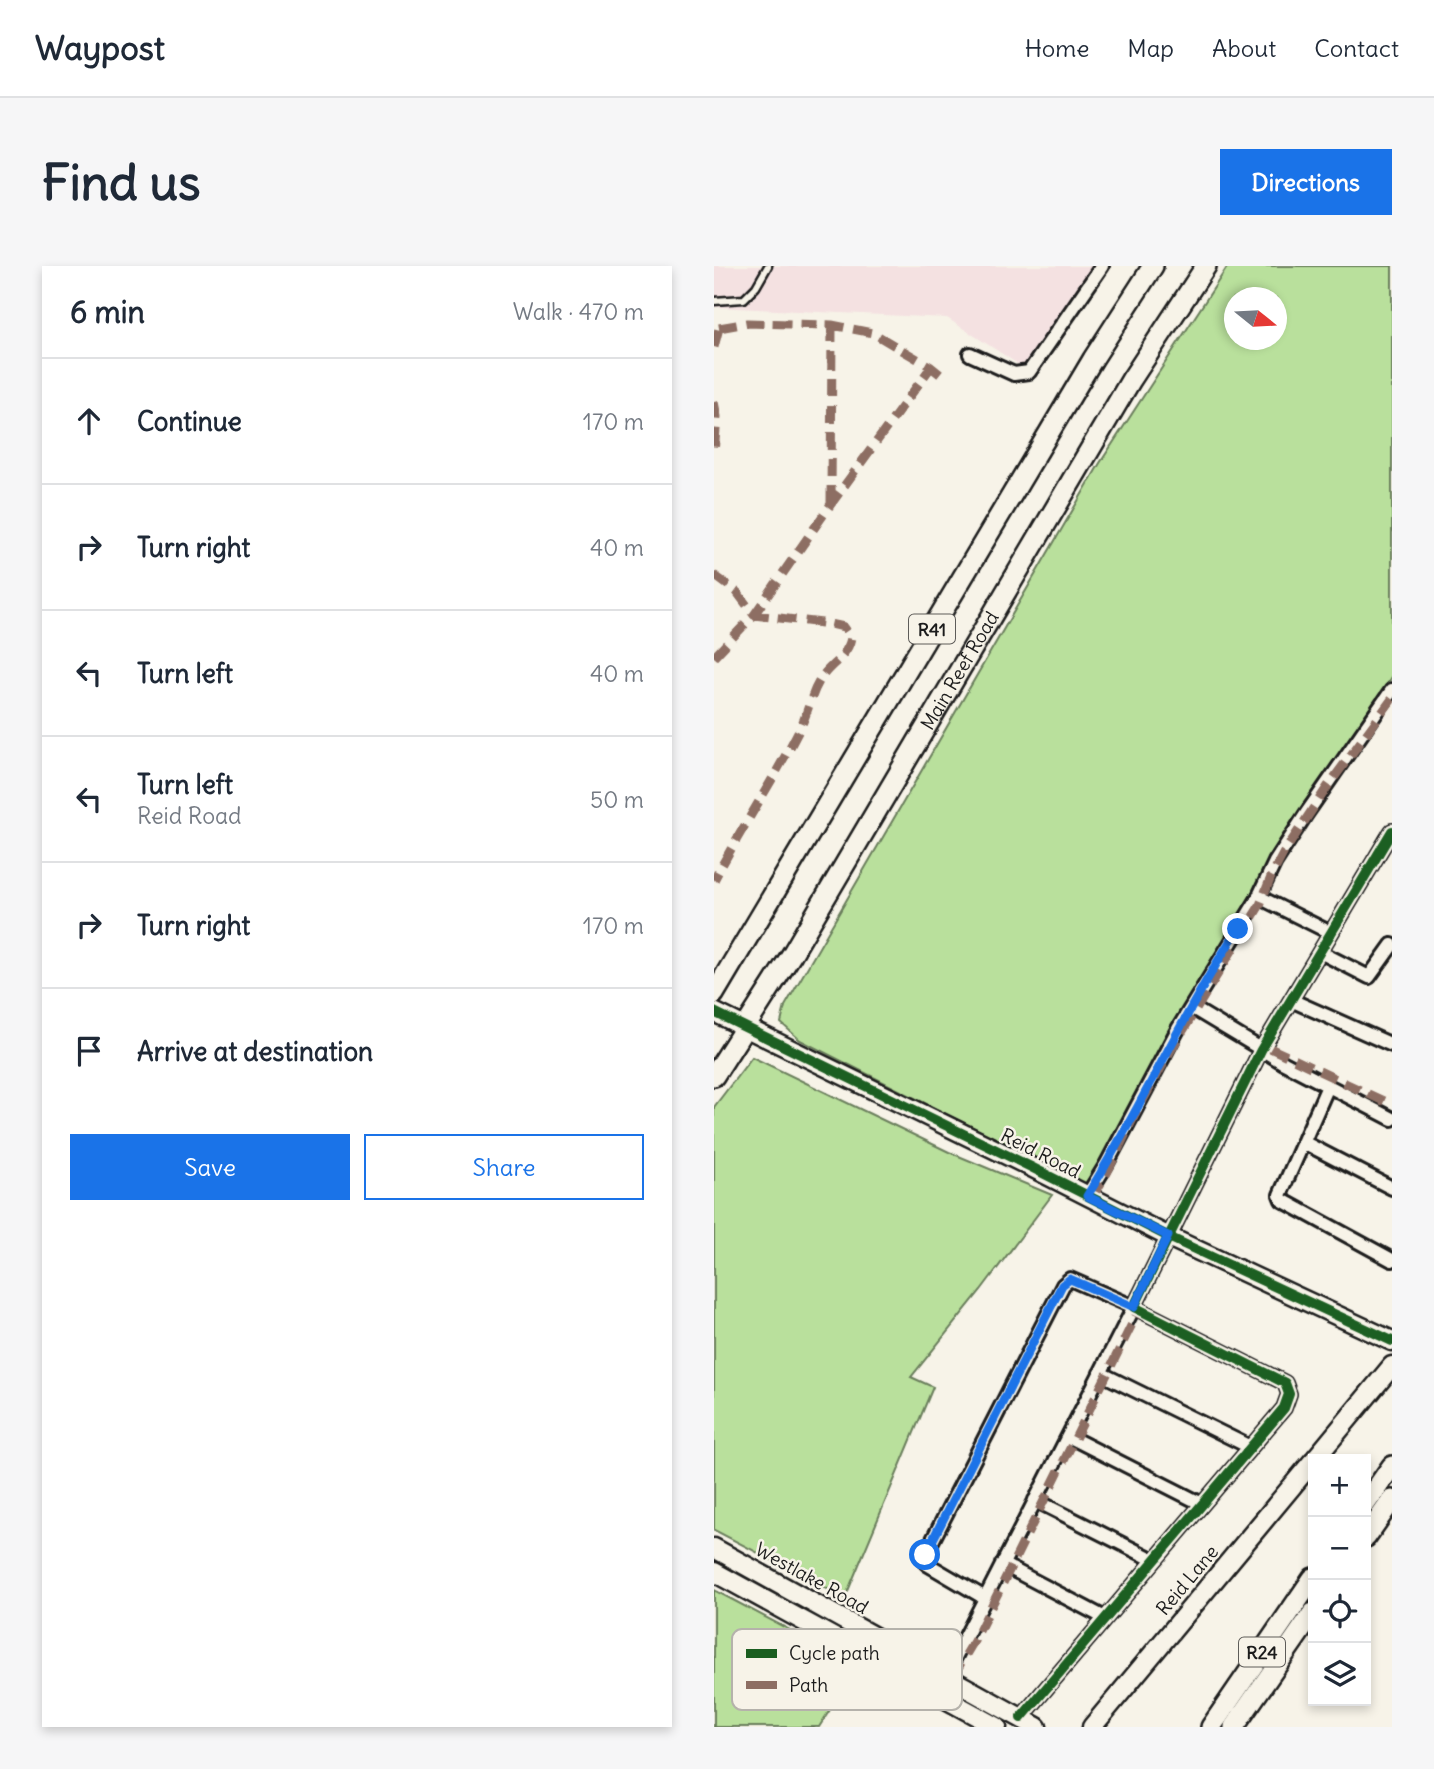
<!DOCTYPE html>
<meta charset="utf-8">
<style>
body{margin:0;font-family:Delius,sans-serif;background:#f6f6f7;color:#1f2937}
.controls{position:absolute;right:21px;bottom:21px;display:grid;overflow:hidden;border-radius:0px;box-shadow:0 4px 10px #0003}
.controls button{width:63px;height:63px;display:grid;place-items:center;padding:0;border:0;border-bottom:2px solid #e0e1e3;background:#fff;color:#1f2937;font:35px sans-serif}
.compass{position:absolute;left:510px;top:21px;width:63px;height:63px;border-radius:50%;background:#fff;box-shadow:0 4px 10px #0003;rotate:108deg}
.stop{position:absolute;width:21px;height:21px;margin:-16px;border:5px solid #1a73e8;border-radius:50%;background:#fff}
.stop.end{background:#1a73e8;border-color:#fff;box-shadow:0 2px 7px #0008}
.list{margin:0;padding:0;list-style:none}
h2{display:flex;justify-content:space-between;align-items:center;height:91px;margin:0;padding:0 28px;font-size:30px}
h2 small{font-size:23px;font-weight:400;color:#747a83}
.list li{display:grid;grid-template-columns:46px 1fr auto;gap:21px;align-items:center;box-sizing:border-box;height:126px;padding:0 28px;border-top:2px solid #e0e1e3}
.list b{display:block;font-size:26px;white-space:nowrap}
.list p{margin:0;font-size:23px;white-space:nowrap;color:#747a83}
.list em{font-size:23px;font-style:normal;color:#747a83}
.actions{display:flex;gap:14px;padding:21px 28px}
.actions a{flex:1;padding:16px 0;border:2px solid #1a73e8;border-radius:0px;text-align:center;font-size:24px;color:#1a73e8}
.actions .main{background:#1a73e8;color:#fff}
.icon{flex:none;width:38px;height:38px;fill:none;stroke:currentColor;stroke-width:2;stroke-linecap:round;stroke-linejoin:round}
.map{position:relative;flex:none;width:678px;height:1461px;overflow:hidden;border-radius:0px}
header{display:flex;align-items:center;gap:42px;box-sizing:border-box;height:98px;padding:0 35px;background:#fff;border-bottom:2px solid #e0e1e3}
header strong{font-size:33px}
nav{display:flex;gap:38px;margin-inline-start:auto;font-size:24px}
.intro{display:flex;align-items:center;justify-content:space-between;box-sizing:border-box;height:168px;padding:0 42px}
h1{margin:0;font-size:49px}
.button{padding:18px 32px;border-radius:0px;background:#1a73e8;color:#fff;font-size:24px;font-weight:700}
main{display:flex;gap:42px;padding:0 42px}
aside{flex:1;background:#fff;border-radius:0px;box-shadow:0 4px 10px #0003}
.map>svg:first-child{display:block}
.built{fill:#f4e1e1}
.green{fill:#b9e09c;stroke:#6a7e5c;stroke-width:2;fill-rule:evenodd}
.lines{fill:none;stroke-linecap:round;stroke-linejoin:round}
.lane-casing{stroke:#1c1c1c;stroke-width:11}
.street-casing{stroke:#1c1c1c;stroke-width:18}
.secondary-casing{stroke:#1c1c1c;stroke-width:23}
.primary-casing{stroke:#1c1c1c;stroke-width:24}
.lane{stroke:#f7f3e8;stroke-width:6}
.street{stroke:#f7f3e8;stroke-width:12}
.secondary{stroke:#f7f3e8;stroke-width:18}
.primary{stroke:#f7f3e8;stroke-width:19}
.quiet{stroke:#8d6e63;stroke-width:9;stroke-dasharray:18 9;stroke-linecap:butt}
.cycleway-casing{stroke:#f7f3e8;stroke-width:15}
.cycleway{stroke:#1b5e20;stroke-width:10}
.route{stroke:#1a73e8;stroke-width:9}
.labels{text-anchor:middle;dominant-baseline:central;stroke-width:5;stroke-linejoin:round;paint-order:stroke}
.shield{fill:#f7f3e8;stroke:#5e5c59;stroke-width:2}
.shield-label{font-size:18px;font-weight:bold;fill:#1c1c1c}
.street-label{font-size:19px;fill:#1c1c1c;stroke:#f7f3e8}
.key{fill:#f7f3e8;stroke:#b5b2ab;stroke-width:2}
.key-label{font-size:19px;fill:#1c1c1c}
</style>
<header>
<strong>Waypost</strong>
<nav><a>Home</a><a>Map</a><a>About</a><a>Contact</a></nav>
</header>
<div class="intro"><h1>Find us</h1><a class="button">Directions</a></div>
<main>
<aside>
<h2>6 min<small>Walk · 470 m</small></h2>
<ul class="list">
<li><svg class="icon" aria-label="ahead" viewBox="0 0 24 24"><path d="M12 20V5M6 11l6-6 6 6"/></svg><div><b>Continue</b></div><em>170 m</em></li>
<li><svg class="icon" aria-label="right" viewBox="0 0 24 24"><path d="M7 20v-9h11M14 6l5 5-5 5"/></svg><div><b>Turn right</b></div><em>40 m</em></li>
<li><svg class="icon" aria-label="left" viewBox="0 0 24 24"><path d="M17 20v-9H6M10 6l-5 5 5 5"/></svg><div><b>Turn left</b></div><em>40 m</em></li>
<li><svg class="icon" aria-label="left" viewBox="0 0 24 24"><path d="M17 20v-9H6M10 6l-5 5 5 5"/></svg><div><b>Turn left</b><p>Reid Road</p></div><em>50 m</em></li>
<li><svg class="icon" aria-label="right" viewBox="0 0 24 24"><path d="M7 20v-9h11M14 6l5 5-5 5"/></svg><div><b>Turn right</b></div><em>170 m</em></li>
<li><svg class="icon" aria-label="arrive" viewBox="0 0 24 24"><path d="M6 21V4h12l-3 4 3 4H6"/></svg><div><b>Arrive at destination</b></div></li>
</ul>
<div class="actions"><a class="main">Save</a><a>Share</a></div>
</aside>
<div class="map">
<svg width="678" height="1461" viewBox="0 0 678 1461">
<rect width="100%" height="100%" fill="#f7f3e8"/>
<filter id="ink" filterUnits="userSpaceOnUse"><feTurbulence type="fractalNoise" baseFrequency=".0143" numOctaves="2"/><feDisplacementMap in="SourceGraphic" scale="14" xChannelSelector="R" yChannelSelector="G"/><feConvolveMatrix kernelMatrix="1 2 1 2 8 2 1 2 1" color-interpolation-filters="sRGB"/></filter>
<g filter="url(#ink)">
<path class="built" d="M0,0H387L313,104L233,52L0,41Z"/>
<path class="green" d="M514,0H678V411L603,520L491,705L438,800L377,921L86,774L67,757L71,740L386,197ZM520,32H562V74H520Z
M38,791L235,886L338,929L267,1024L197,1111L219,1121L131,1332L0,1264V841Z
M0,1324L144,1400L105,1461H0Z"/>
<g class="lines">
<g class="lane-casing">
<path id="lane" d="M0,35L30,33L42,21L54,0"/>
</g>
<g class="street-casing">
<path id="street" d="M256,88L300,108L315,106L388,0
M545,631L617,667
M606,686L655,711L678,679
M577,734L678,779
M482,744L570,797L678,853
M614,820L566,929L568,934L678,994
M591,877L678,922
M373,930L392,899L464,763L543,634L561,596L592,548L678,424
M386,1107L536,1181
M354,1170L488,1238
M321,1234L440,1294
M288,1298L391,1352
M232,1409L420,1041L356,1013L349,1019L211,1289L213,1298L271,1332
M307,1452L570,1142L575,1128L571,1117L420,1041L547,784L678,565"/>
</g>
<g class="secondary-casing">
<path id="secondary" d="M0,746L317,901L459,973L678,1075
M601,1193L678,1100
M0,1282L323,1461
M0,1306L283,1461
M378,1461L599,1195"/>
</g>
<g class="primary-casing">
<g id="primary">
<path d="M0,728L379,93L439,0"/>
<path id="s1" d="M0,810L78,688L417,114L492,0"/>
<path d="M652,1237L678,1200"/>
<path d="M652,1271L678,1234"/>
<path d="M497,1461L599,1312"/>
<path d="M520,1461L599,1347"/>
</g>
</g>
<use href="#lane" class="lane"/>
<use href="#street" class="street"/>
<use href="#secondary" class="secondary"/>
<use href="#primary" class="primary"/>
<path class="quiet" d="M5,62L33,57L118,59L159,67L217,101L232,113
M0,81L5,62
M0,136L3,151L0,187
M117,238L118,59
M0,309L23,326L40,349L117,358L130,361L137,371C135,390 114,399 106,414C96,430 94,448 85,464C59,515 27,563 0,614
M0,391L40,349L117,238L217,101
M556,782L678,839
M378,932L393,907L421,849L456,786L546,639L557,611L569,588L614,520L678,433
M238,1412L260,1375L428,1038"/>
<g class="cycleway-casing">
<path id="cycleway" d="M0,746L317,901L459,973L678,1075
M307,1452L570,1142L575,1128L571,1117L420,1041L547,784L678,565"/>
</g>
<use href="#cycleway" class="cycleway"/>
</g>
</g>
<g class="lines" filter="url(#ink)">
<path class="route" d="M211,1289L348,1019L356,1013L420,1041L454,970L373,930C427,843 468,749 524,663"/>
</g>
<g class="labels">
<g class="shield">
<rect x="195" y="348.5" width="46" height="29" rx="5"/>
<rect x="525" y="1371.5" width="46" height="29" rx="5"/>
</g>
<g class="shield-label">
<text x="218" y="363">R41</text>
<text x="548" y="1386">R24</text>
</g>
<g class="street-label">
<text stroke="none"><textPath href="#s1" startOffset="474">Main Reef Road</textPath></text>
<text transform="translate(327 887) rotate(27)">Reid Road</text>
<text transform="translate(98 1312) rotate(29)">Westlake Road</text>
<text transform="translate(473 1314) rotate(-50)">Reid Lane</text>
</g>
</g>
<rect x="18" y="1363" width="230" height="81" rx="10" class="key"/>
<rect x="32" y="1383" width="31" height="9" fill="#1b5e20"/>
<rect x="32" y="1415" width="31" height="8" fill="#8d6e63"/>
<g class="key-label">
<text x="75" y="1394">Cycle path</text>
<text x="75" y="1426">Path</text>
</g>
</svg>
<div class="controls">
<button>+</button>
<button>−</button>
<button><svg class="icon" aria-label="locate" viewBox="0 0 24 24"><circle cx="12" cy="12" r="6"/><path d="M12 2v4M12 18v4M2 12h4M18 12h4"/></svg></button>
<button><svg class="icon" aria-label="layers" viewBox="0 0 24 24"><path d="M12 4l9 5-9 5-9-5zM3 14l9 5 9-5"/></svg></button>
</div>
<svg class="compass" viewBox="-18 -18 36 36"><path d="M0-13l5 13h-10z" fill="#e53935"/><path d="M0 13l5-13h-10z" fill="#747a83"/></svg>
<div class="stop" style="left:211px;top:1289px"></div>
<div class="stop end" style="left:524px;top:663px"></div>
</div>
</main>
